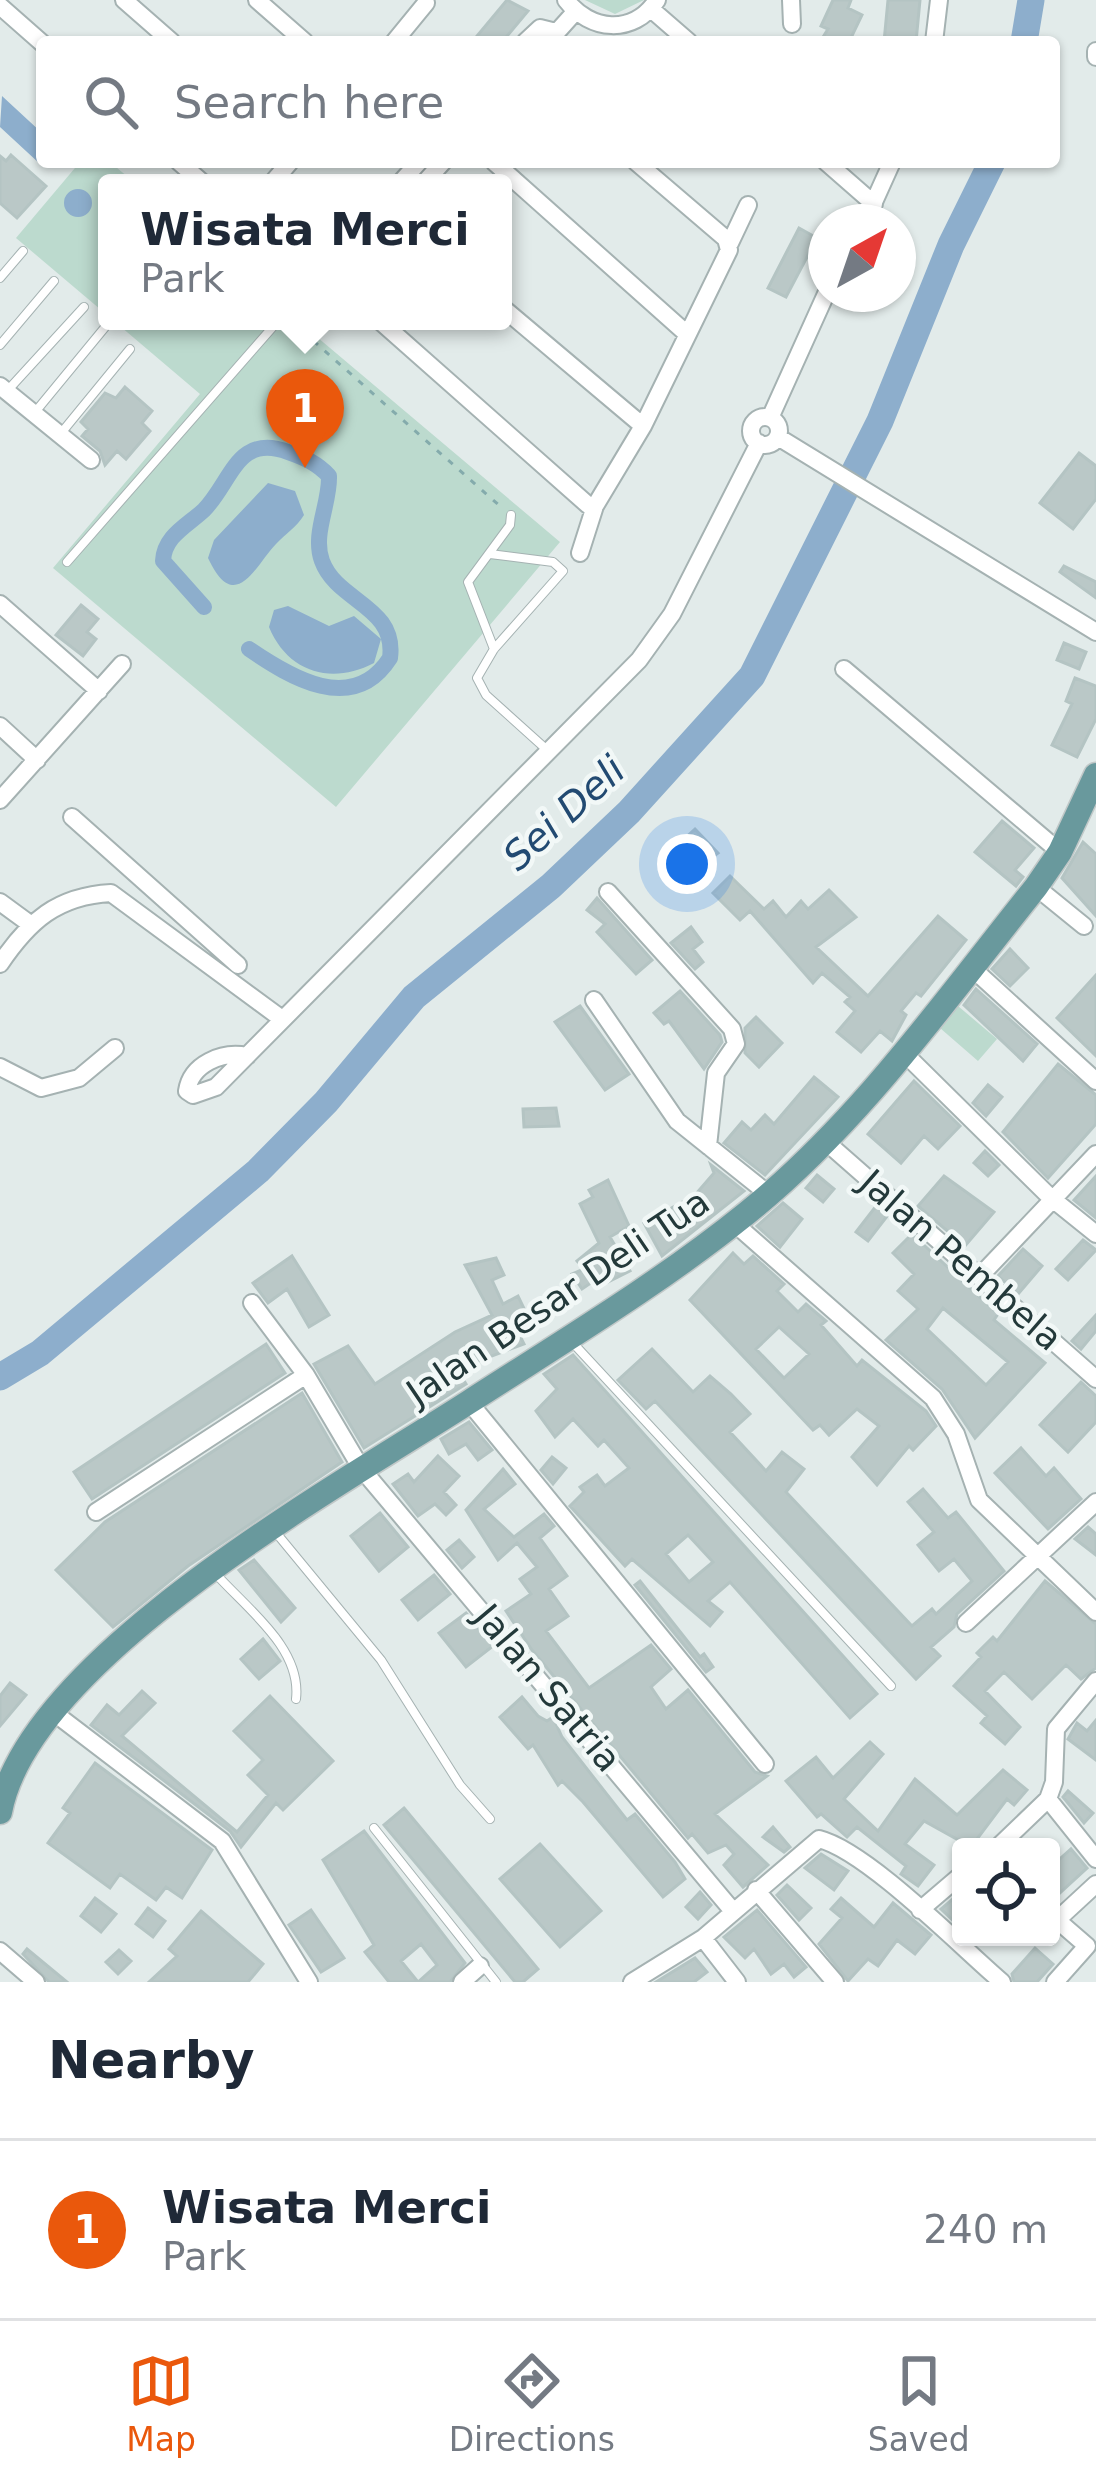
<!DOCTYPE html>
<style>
body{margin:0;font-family:"DejaVu Sans",sans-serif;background:#f2f2f3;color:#1f2937}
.controls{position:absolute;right:36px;bottom:36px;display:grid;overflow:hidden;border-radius:12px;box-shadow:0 3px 9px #0004}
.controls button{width:108px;height:108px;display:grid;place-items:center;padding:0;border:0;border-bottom:3px solid #e0e1e3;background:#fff;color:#1f2937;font:60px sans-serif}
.compass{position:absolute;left:808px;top:204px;width:108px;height:108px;border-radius:50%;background:#fff;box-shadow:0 3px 9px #0004;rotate:40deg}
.you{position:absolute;left:687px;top:864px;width:42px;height:42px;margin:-30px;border:9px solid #fff;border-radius:50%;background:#1a73e8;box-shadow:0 0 0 18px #1a73e833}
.badge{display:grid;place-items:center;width:78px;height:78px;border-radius:50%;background:#ea580c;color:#fff;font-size:39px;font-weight:700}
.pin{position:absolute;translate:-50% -99px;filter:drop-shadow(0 3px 6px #0008)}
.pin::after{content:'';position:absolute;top:63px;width:42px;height:36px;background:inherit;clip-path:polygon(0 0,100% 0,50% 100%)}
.popup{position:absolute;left:98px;top:174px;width:414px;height:156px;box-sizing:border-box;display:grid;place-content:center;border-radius:12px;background:#fff;filter:drop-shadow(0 3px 9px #0005);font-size:39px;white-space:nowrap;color:#747a83}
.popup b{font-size:45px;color:#1f2937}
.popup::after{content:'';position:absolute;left:50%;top:100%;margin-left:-24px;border:24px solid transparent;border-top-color:#fff}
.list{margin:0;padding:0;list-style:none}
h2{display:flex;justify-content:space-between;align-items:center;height:156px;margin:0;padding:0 48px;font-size:51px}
h2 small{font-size:39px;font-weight:400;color:#747a83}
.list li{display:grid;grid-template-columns:78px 1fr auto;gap:36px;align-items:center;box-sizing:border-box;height:180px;padding:0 48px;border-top:3px solid #e0e1e3}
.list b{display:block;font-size:45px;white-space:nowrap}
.list p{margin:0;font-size:39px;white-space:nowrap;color:#747a83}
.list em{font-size:39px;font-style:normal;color:#747a83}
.icon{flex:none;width:66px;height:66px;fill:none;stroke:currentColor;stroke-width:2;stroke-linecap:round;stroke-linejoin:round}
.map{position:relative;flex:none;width:1096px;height:1982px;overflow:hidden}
.search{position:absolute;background:#fff;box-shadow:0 3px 9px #0004;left:36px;right:36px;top:36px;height:132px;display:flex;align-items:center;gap:30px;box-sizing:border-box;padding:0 42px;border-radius:12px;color:#747a83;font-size:45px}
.sheet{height:336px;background:#fff}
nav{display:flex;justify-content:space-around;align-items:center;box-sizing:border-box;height:168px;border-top:3px solid #e0e1e3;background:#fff;font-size:33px;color:#747a83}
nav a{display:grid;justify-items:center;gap:6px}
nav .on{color:#ea580c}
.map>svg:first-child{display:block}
.green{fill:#bcdace}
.water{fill:#8daecc}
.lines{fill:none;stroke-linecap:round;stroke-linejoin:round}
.canal{stroke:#8daecc;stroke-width:16}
.river{stroke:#8daecc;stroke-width:27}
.building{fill:#bac8c7;stroke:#b4c4c3;stroke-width:3;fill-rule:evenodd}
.service-casing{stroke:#a5b2b2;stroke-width:10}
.minor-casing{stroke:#a5b2b2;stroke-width:20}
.primary-casing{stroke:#c1c8c8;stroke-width:27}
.path{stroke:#84abac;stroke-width:3;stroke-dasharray:6 9;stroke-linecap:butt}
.service{stroke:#fff;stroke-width:8}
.minor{stroke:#fff;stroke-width:16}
.primary{stroke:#69999d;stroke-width:24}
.labels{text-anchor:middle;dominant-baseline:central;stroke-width:9;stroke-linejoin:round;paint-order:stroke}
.street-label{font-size:36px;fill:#23393a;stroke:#f2f8f7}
.water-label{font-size:39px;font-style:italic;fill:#224a72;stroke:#f2f8f7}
</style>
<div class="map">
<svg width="1096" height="1982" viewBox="0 0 1096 1982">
<rect width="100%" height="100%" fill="#e2ebea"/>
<path class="green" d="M585,0H644L615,14Z
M80,162H110L135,183H107V315L16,238Z
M114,321H298L560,542L336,807L53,568L200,394Z
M958,1006L997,1039L978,1061L940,1028Z"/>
<path class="water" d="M2,96L42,133L40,164L0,127Z
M64 203a14 14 0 1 1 28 0a14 14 0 1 1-28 0Z
M268,483L295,491L304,515C296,528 286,533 276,544C255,566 235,616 208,558L214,540Z
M288,606L329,626L354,616L381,639L374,663C332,685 288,673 269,627L274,610Z"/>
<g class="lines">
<path class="canal" d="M204,607L163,561C164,536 187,526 204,510C232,481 237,433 288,452C305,458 317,463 329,476C330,504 312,534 322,561C337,602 397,606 390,658C353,716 290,677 249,649"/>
<path class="river" d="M1024,42L1031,0
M0,1377L40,1353L258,1171L326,1102L414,997L551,886L629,812L752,676L880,421L951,245L992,162"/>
</g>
<path class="building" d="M507,0L528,11L502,42H472Z
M833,0H851L848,8L862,15L849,42H820L828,29L821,26Z
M888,0H920L916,42H884Z
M11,155L46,186L17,218L0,203V156L6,161Z
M799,228L817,238L786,297L768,288Z
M125,387L152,411L142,423L150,431L126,459L117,451L105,465L100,451L82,436L88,429L81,422L105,393L116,398Z
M1079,453L1096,466V499L1073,529L1040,503Z
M1064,566L1096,582V598L1060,572Z
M81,605L98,619L87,632L96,639L83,656L56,635Z
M1064,643L1086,652L1079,669L1057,660Z
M1075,678L1096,686V719L1077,757L1052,745L1072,704L1066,701Z
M1002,821L1034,848L1015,870L1023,877L1016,886L975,852Z
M695,829L718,853L699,867L682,841Z
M1083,842L1096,854V916L1062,878Z
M730,876L764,909L773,901L786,917L801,901L808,909L829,890L856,917L816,947L868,996L938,916L966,940L921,996L916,993L901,1011L906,1015L892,1041L880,1031L861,1052L837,1032L855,1011L845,1002L850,997L822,973L813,983L750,911L740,920L713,893Z
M597,898L652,960L636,974L597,932L605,924L587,910Z
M691,927L702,942L693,949L703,962L695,969L671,943Z
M1010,949L1028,968L1010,986L992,969Z
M1096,975V1056L1057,1018Z
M976,989L1037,1044L1023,1061L964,1005Z
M680,991L720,1035L722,1042L704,1069L669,1021L664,1024L654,1013Z
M580,1006L629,1074L605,1090L555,1022Z
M756,1017L782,1043L759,1067L745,1053V1028Z
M1058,1064L1096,1095V1124L1048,1178L1003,1132Z
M814,1077L838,1097L765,1175L724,1143L742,1122L751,1130L765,1115L774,1124Z
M914,1081L960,1126L938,1149L924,1136L901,1163L868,1134Z
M988,1085L1002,1097L986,1116L973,1103Z
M556,1108L559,1126L524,1127L523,1109Z
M985,1151L999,1165L988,1176L974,1163Z
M711,1165L744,1191L662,1256L644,1223L695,1195L714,1173Z
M817,1175L834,1189L823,1202L806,1188Z
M944,1176L994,1212L965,1246L918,1206Z
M1096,1176V1218L1074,1200Z
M608,1180L629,1226L610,1237L630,1271L608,1282L604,1274L582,1289L572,1274L584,1269L577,1261L599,1243L580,1204L593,1197L589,1190Z
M783,1203L802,1219L780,1247L757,1226Z
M876,1206L888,1215L868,1241L856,1232Z
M912,1234L998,1314L994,1320L1045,1363L975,1438L942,1389L886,1340L918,1309L898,1291L914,1274L893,1253ZM943,1308L1008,1362L986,1385L927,1329Z
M1083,1240L1096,1250L1068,1280L1056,1269Z
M1023,1249L1042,1266L1018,1294L998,1276Z
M733,1253L744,1264L753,1256L784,1284L777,1291L798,1312L806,1304L826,1321L821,1325L857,1366L862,1360L926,1411L936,1426L913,1450L909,1446L877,1485L852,1457L879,1426L857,1409L829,1435L820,1425L813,1430L690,1300ZM779,1327L809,1354L784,1378L756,1349Z
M292,1256L329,1315L309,1327L287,1289L268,1303L253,1283Z
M496,1258L504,1275L492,1280L503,1304L518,1296L532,1325L518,1332L524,1344L457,1369L466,1384L364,1448L314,1364L348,1346L375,1384L455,1332L492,1315L465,1265Z
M1096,1315V1331L1081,1349L1072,1341Z
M266,1344L285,1373L92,1499L74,1472Z
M652,1349L693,1392L710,1376L731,1394L750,1414L730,1432L766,1471L782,1452L804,1469L786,1492L912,1626L932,1609L936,1614L972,1581L954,1559L939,1571L918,1545L934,1532L908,1502L923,1489L948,1518L956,1512L1004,1571L957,1614L954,1627L931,1647L940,1656L916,1679L655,1401L646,1409L618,1380Z
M573,1355L877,1694L850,1718L730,1582L708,1601L722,1612L710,1626L632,1559L625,1566L570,1506L584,1492L580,1487L597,1475L605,1486L629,1468L604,1440L598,1446L573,1419L555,1437L536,1411L557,1389L544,1374ZM688,1535L713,1562L689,1582L666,1554Z
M1081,1382L1096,1396V1422L1068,1452L1040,1425Z
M302,1393L342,1462L188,1566L113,1627L56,1570L105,1522Z
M469,1422L492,1450L478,1460L466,1444L449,1454L441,1439Z
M1021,1448L1046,1476L1054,1468L1081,1499L1048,1529L995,1473Z
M438,1456L459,1476L444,1492L456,1505L446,1515L435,1504L418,1516L393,1484L408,1474L414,1482Z
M552,1457L566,1468L553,1484L541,1470Z
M503,1469L515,1484L484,1509L514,1537L544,1514L554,1526L540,1538L567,1576L549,1589L568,1616L546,1631L589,1688L651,1645L671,1669L651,1687L666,1709L688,1690L755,1772L767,1776L715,1814L768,1865L743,1887L724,1865L734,1854L726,1845L708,1853L692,1834L688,1838L532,1650L506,1611L531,1594L520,1579L537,1567L517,1543L498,1560L466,1510Z
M380,1513L408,1547L379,1571L351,1536Z
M1088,1527L1096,1534V1555L1075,1539Z
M459,1540L474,1557L462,1568L447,1550Z
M254,1560L295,1608L281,1622L239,1570Z
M434,1575L450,1594L418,1620L402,1600Z
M640,1581L700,1657L704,1654L713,1667L706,1672L635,1585Z
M1045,1581L1096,1624V1668L1081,1679L1066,1665L1032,1699L1004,1672L985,1691L1020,1727L1005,1744L981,1723L987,1716L954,1686L981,1657L977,1653L993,1637L997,1641Z
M466,1613L493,1646L466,1667L439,1633Z
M263,1639L280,1661L259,1679L241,1659Z
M10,1683L26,1695L0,1726V1696Z
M142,1691L155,1703L122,1736L237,1832L268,1795L248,1775L263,1760L234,1731L270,1696L333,1761L283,1810L276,1803L241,1847L230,1831L91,1725L107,1705L119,1715Z
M522,1697L538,1716L547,1721L553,1717L562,1737L627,1820L635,1814L675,1862L685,1879L663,1897L583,1802L562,1781L558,1785L533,1745L528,1749L500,1717Z
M1096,1720V1760L1068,1739L1077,1723L1087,1731Z
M870,1742L883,1754L844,1799L878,1831L915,1779L957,1815L1003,1770L1027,1790L1014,1805L1007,1799L971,1847L924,1821L905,1844L934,1865L918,1886L901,1874L906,1866L857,1827L847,1837L821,1814L817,1817L786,1781L816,1757L833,1778Z
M95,1763L212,1850L182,1898L166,1887L156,1900L120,1874L110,1888L48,1843L70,1813L63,1808Z
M1068,1791L1093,1813L1084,1823L1063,1797Z
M404,1808L538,1969L523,1982H515L384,1825Z
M773,1827L790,1847L784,1852L763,1837Z
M364,1831L465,1963L450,1982H389L365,1952L374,1945L323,1860ZM421,1944L437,1965L418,1982L401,1961Z
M540,1844L601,1911L560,1947L500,1879Z
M1071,1849L1087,1868L1051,1901V1867Z
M821,1854L848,1871L834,1890L805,1868Z
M787,1885L811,1908L799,1920L777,1895Z
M700,1892L711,1905L698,1919L686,1907Z
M961,1892V1928L941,1909Z
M95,1898L116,1914L101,1932L81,1916Z
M841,1898L874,1927L893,1903L931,1935L915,1954L897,1940L878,1966L868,1959L848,1981L819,1944L842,1918L831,1909Z
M148,1908L165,1921L153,1937L136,1924Z
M311,1910L344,1958L321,1972L289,1925Z
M757,1910L806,1967L794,1977L784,1964L771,1974L754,1949L745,1958L724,1937Z
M201,1911L263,1964L248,1982H149L177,1956L169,1949Z
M1035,1948L1053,1964L1037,1982H1014L1012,1974Z
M27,1949L67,1982H49L23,1954Z
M119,1950L131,1961L118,1974L106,1962Z
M695,1958L707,1972L694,1982H656Z"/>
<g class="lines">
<g class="service-casing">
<path id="service" d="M0,278L23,251
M0,345L54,281
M8,390L84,307
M36,411L106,326
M62,432L130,349
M490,554L553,562L563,571L494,649L477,678L486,695L546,749
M67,562L278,321
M494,649L468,582L510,525L511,515
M572,1342L891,1686
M273,1529L381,1660L460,1785L490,1819
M215,1573C247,1609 302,1648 296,1699
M374,1828L496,1982"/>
</g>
<g class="minor-casing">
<path id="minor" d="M124,0L172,42
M257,0L305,42
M566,0C590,31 633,36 657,0
M791,0L792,24
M0,6L42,43
M651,9L689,42
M394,42L426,3
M525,42L540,28L556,32
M548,42L575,12
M934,42L939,0
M1096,51V57
M179,162L203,183
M494,162L687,334
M826,162L874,204
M272,183L290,162
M400,183L419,162
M424,183L443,162
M865,222L892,162
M730,243L748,205
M503,308L643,426
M380,321L588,505L595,506L643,426L729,250L726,239L636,162
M0,386L91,460
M751 431a14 14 0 1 1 28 0a14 14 0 1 1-28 0Z
M770,418L826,294
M778,437L1096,632
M580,553L595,506
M0,604L99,691
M844,669L1060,852
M0,726L37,760
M0,800L122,664
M72,817L238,965
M1036,887L1084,926
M608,892L732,1029L736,1044L716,1073L708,1146
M0,902L30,924
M0,964C29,921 57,896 111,893L282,1019
M972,968L1096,1081
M594,1000L677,1121L767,1193
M903,1052L1050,1197L1096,1234
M247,1056C222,1051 191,1064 187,1091L193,1095L216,1087L639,660L672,614L759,443
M0,1067L41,1088L79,1078L115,1048
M825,1141L1096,1379
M734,1223L933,1398L956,1434L979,1500L1096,1612
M981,1275L1096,1154
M252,1303L306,1375L361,1468L732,1910
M469,1402L765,1764
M96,1512L306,1375
M966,1623L1096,1502
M53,1712L222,1841L309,1982
M1048,1799L1096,1859
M998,1847L1048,1799L1054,1782L1056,1729L1096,1681
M756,1890L835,1982
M920,1910L961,1875
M703,1938L737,1982
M0,1951L36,1982
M462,1982L480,1966
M632,1982L703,1938L819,1839C867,1851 961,1947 1002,1982
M1055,1982L1087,1946L1057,1920L1096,1884"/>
</g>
<g class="primary-casing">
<path id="primary" d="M0,1812C29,1657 342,1484 469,1402C562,1342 662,1282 747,1213C860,1122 946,999 1036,887L1060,852L1096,775"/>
</g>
<path class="path" d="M291,321L501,507"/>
<use href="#service" class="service"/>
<use href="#minor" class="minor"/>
<use href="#primary" class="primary"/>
</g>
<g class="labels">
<g class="street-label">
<text transform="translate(961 1260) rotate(41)">Jalan Pembela</text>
<text transform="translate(558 1297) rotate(-34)">Jalan Besar Deli Tua</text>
<text transform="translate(548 1688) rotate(50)">Jalan Satria</text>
</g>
<g class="water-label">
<text transform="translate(564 813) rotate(-42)">Sei Deli</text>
</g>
</g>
</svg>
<div class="controls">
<button><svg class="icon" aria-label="locate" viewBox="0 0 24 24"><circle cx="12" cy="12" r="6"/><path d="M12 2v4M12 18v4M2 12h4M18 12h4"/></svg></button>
</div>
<svg class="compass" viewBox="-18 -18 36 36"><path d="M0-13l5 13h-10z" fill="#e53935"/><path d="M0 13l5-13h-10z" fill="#747a83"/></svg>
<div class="you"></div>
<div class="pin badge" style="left:305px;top:468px">1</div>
<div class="popup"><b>Wisata Merci</b>Park</div>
<div class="search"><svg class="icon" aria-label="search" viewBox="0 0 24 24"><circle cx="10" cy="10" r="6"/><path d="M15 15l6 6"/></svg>Search here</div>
</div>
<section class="sheet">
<h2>Nearby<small></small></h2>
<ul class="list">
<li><span class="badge">1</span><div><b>Wisata Merci</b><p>Park</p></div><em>240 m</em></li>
</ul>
</section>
<nav>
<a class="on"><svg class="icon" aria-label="map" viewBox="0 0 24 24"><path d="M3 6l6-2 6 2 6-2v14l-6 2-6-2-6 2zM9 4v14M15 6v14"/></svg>Map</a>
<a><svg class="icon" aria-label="directions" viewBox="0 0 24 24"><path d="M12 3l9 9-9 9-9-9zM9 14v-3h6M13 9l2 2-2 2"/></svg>Directions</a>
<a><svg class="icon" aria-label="saved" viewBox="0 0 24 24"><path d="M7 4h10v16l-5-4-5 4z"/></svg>Saved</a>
</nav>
